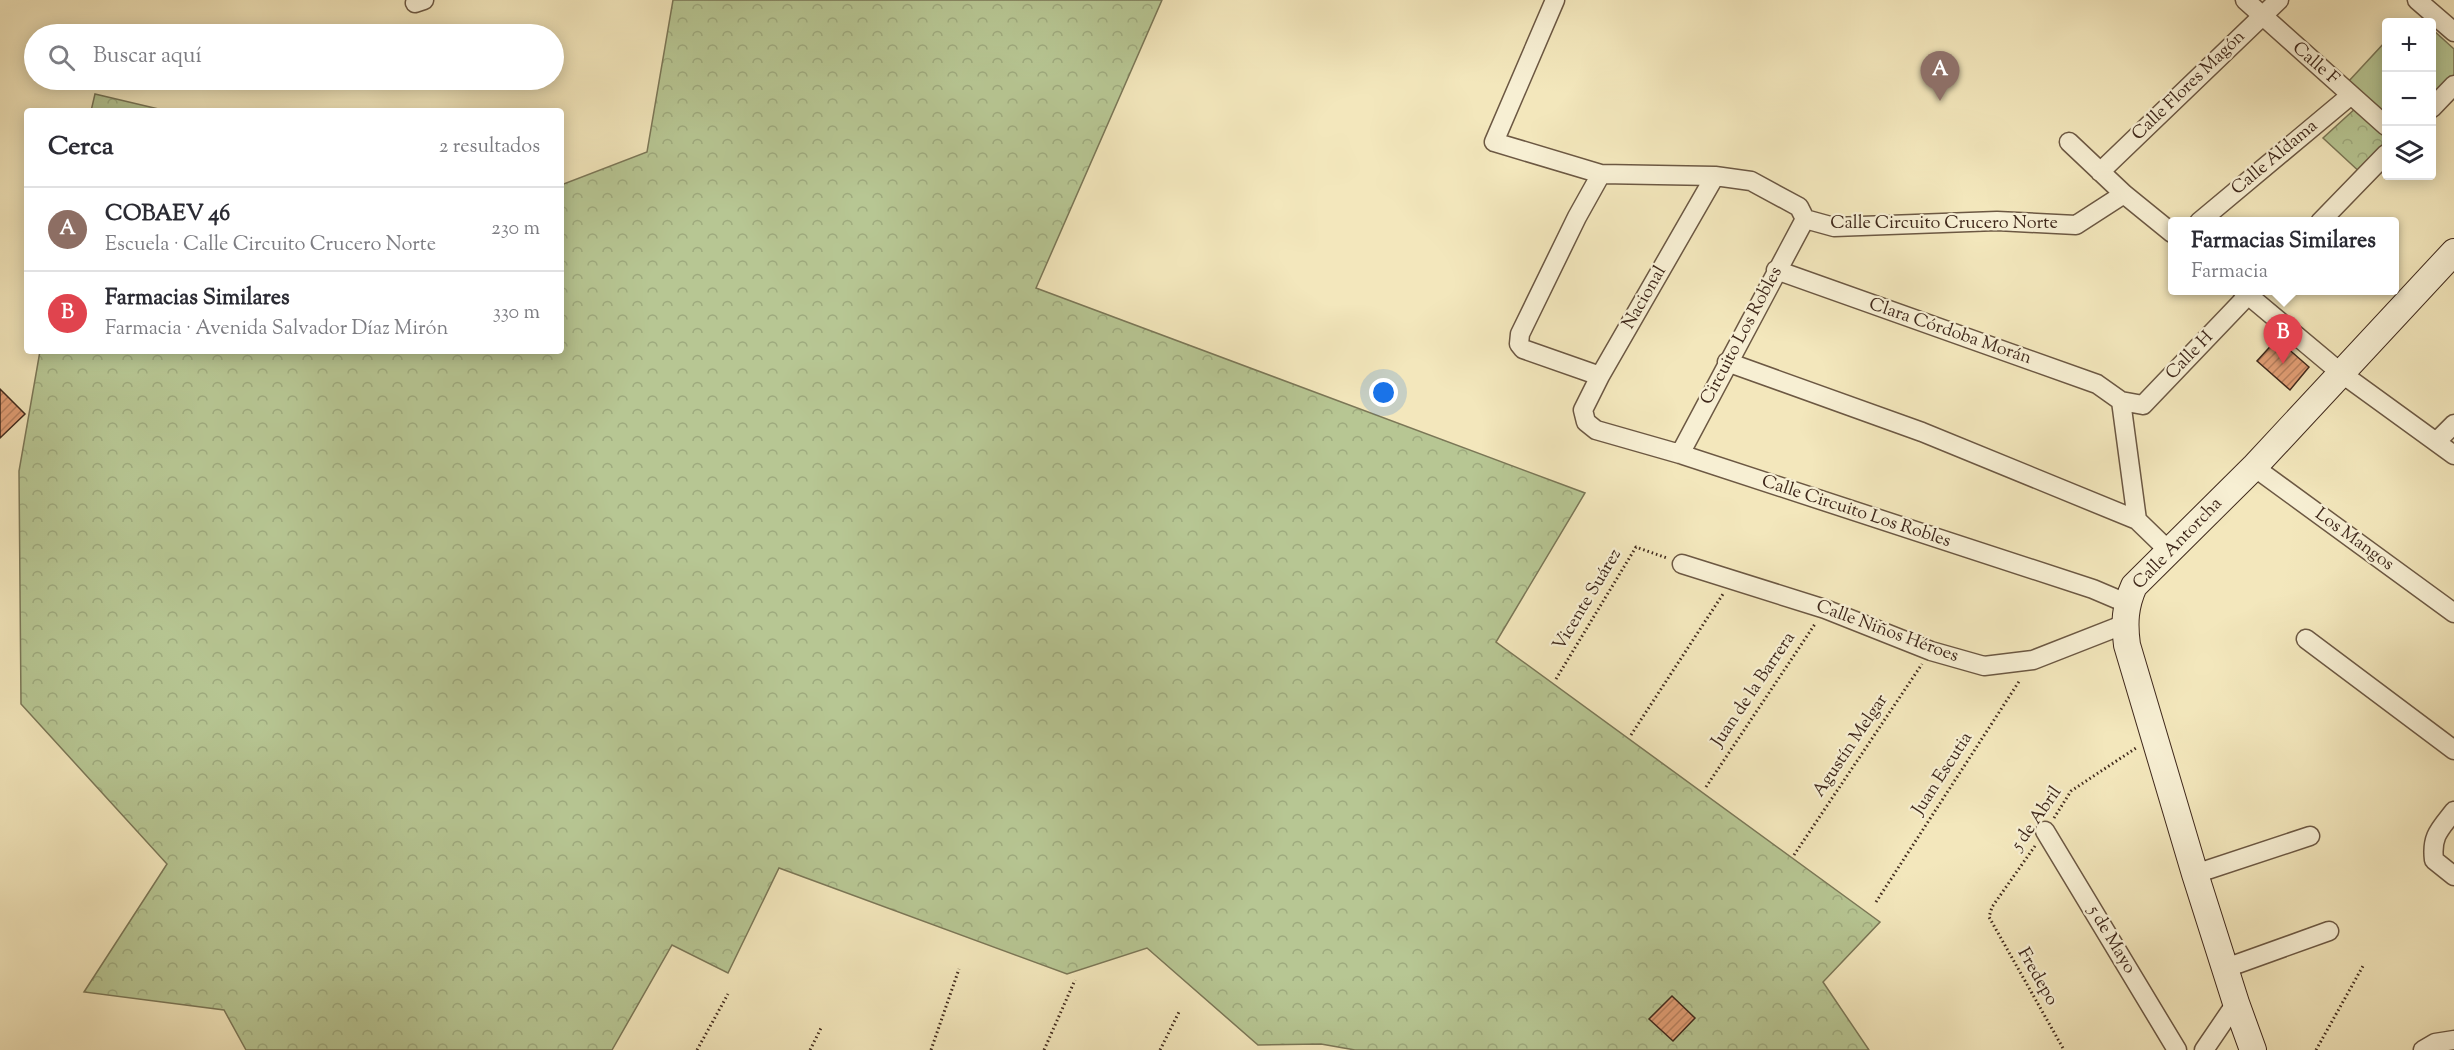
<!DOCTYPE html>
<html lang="es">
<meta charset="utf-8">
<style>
body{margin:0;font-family:"Sorts Mill Goudy",serif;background:#f2f2f3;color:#2b2b33}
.controls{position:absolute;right:18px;top:18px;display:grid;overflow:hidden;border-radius:6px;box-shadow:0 3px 15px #0003}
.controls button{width:54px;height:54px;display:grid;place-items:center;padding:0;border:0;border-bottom:2px solid #e1e1e2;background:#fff;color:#2b2b33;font:30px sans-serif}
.you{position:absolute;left:1384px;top:393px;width:21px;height:21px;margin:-15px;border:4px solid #fff;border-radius:50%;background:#1a73e8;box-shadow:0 0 0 9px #1a73e833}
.badge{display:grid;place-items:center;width:39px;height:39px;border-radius:50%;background:#0b8043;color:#fff;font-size:20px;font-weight:700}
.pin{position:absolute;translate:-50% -50px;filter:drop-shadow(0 2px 3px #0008)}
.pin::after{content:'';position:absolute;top:32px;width:21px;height:18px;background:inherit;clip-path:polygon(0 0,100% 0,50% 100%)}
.popup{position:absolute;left:2168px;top:217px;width:231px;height:78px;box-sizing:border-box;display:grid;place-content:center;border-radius:6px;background:#fff;filter:drop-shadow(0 2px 4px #0005);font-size:20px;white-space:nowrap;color:#7c7c81}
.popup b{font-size:22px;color:#2b2b33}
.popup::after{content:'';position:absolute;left:50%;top:100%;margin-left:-12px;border:12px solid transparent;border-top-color:#fff}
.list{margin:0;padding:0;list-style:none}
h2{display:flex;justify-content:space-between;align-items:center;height:78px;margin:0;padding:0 24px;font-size:26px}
h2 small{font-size:20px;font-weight:400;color:#7c7c81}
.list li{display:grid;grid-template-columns:39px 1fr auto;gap:18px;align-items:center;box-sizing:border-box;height:84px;padding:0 24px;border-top:2px solid #e1e1e2}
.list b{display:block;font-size:22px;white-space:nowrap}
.list p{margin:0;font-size:20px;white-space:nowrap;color:#7c7c81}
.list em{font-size:20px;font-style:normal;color:#7c7c81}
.icon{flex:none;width:33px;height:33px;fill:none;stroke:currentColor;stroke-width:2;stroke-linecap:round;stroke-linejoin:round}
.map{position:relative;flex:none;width:2454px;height:1050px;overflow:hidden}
.search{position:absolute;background:#fff;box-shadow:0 3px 15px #0003;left:24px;top:24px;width:540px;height:66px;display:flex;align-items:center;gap:15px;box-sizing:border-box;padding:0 21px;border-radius:33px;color:#7c7c81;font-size:22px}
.panel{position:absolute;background:#fff;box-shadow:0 3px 15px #0003;left:24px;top:108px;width:540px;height:246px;border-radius:6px}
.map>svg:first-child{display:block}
.grass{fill:#b7c693;stroke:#7b7757;stroke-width:1.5}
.forest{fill:url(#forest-crowns);stroke:#7b7757;stroke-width:1.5}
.building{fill:url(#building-hatch);stroke:#3f281b;stroke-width:1.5}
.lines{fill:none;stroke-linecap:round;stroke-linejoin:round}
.street-casing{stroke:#6c5843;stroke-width:21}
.secondary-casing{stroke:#3f281b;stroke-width:28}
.path{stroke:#3f281b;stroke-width:3;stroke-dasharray:1.5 3;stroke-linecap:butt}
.street{stroke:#f7efd3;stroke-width:18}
.secondary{stroke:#f7efd3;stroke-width:26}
.labels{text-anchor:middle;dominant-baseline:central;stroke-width:4.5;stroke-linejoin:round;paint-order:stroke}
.street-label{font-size:18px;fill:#3f281b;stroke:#f7efd3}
</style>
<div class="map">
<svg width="2454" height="1050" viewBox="0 0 2454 1050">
<defs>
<pattern id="forest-crowns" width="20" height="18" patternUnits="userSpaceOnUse" patternTransform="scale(1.5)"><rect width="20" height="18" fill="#b7c693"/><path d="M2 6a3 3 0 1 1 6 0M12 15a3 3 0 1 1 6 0" fill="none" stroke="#9eaa7e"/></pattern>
<pattern id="building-hatch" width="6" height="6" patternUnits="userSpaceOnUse" patternTransform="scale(1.5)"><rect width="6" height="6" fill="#e19d74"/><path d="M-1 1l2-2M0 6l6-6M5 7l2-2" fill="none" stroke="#b8805e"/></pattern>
</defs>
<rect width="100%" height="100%" fill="#f3e7bc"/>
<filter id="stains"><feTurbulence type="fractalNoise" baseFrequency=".00333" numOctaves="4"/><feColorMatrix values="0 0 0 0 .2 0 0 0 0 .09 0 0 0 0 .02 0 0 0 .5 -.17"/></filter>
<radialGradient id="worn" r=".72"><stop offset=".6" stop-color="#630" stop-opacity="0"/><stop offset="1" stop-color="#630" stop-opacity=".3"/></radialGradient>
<path class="grass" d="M2432,29L2454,49V80L2432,104Z
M2386,41V118L2348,82Z"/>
<path class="forest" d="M673,0H1162L1036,288L1585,493L1496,642L1880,922L1823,982L1869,1050H1355L1321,1044L1258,1045L1147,948L1067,974L779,868L728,973L672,945L612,1050H246L224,1010L84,992L167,864L21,704L19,471L40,351H561V185L647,152Z
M95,94L167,111H91Z
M2357,107L2386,133V150L2363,175L2323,138Z"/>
<path class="building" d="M2277,339L2309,367L2290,390L2257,361Z
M0,389L25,414L0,438Z
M1672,996L1695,1018L1673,1041L1649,1019Z"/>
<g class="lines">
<g class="street-casing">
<path id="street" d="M1555,0L1494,142L1601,174L1715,176L1751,181L1799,207L1805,219L1834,227L1997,221L2076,225L2124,194
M2245,0L2386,126
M2417,0L2454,32
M415,3L424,0
M2432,108L2454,85
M2069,142L2124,194L2172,233
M2100,172L2279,0
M1715,176L1600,376L1583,410L1586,422L1596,430L1680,454L2093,589L2126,603
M2199,222L2351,95
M2320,222L2386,154
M1776,270L2097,384L2121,401L2143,405L2253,290
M2242,290L2341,373L2454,455
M1727,362L1922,432L2137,520L2170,552
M1600,376L1523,349L1519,344L1520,334L1577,217L1601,174
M2121,401L2137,520
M2436,442L2454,424
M1680,454L1805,219
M2254,467L2454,613
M1682,564L1825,609L1931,651L1984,666L2033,660L2125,624
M2306,639L2454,750
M2454,811C2440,829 2431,836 2434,860L2454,876
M2045,831L2177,1050
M2195,874L2310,836
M2226,968L2329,931
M2204,1050L2236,1003
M2423,1050L2435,1043L2454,1040"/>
</g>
<g class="secondary-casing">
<path id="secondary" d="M2253,1050L2236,1003L2195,874L2127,645C2124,623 2125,606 2134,586L2254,467L2454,252"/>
</g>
<path class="path" d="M1556,679L1636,547L1667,558
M1631,735L1723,594
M1706,787L1815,624
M2054,818L2071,791L2136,748
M2035,846L1992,907L1989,917L2064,1050
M1794,855L1922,664
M1876,902L2020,680
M697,1050L728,994
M810,1050L821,1028
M931,1050L959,969
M1044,1050L1075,980
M1160,1050L1179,1012
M2316,1050L2363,966"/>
<use href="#street" class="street"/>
<use href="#secondary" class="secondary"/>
</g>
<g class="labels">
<g class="street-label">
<text transform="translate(2315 64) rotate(41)">Calle F</text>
<text transform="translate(2189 86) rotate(-44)">Calle Flores Magón</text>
<text transform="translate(2275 158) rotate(-40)">Calle Aldama</text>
<text x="1944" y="224">Calle Circuito Crucero Norte</text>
<text transform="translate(1645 298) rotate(-60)">Nacional</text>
<text transform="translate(1950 332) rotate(19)">Clara Córdoba Morán</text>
<text transform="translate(1742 336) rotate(-62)">Circuito Los Robles</text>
<text transform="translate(2190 356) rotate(-46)">Calle H</text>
<text transform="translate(1856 512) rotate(18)">Calle Circuito Los Robles</text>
<text transform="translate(2354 540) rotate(36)">Los Mangos</text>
<text transform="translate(2178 544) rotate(-46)">Calle Antorcha</text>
<text transform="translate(1588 600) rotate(-59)">Vicente Suárez</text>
<text transform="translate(1887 632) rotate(20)">Calle Niños Héroes</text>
<text transform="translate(1754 690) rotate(-56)">Juan de la Barrera</text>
<text transform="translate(1851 746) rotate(-56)">Agustín Melgar</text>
<text transform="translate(1943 774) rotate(-57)">Juan Escutia</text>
<text transform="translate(2037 819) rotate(-55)">5 de Abril</text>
<text transform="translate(2111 940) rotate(59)">5 de Mayo</text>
<text transform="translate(2037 977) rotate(60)">Fredepo</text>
</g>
</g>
<rect width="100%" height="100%" filter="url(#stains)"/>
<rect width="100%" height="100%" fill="url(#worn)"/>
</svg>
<div class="controls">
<button>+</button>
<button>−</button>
<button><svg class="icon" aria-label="layers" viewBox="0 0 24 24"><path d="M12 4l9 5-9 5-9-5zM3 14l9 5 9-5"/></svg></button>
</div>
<div class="you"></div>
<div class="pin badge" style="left:1940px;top:101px;background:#8d6e63">A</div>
<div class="pin badge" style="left:2283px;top:364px;background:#e0444e">B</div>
<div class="popup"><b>Farmacias Similares</b>Farmacia</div>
<div class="search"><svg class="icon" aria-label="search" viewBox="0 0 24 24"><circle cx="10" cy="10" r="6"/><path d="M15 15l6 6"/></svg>Buscar aquí</div>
<section class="panel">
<h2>Cerca<small>2 resultados</small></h2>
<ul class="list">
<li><span class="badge" style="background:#8d6e63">A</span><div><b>COBAEV 46</b><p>Escuela · Calle Circuito Crucero Norte</p></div><em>230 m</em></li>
<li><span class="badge" style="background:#e0444e">B</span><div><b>Farmacias Similares</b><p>Farmacia · Avenida Salvador Díaz Mirón</p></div><em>330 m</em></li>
</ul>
</section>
</div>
